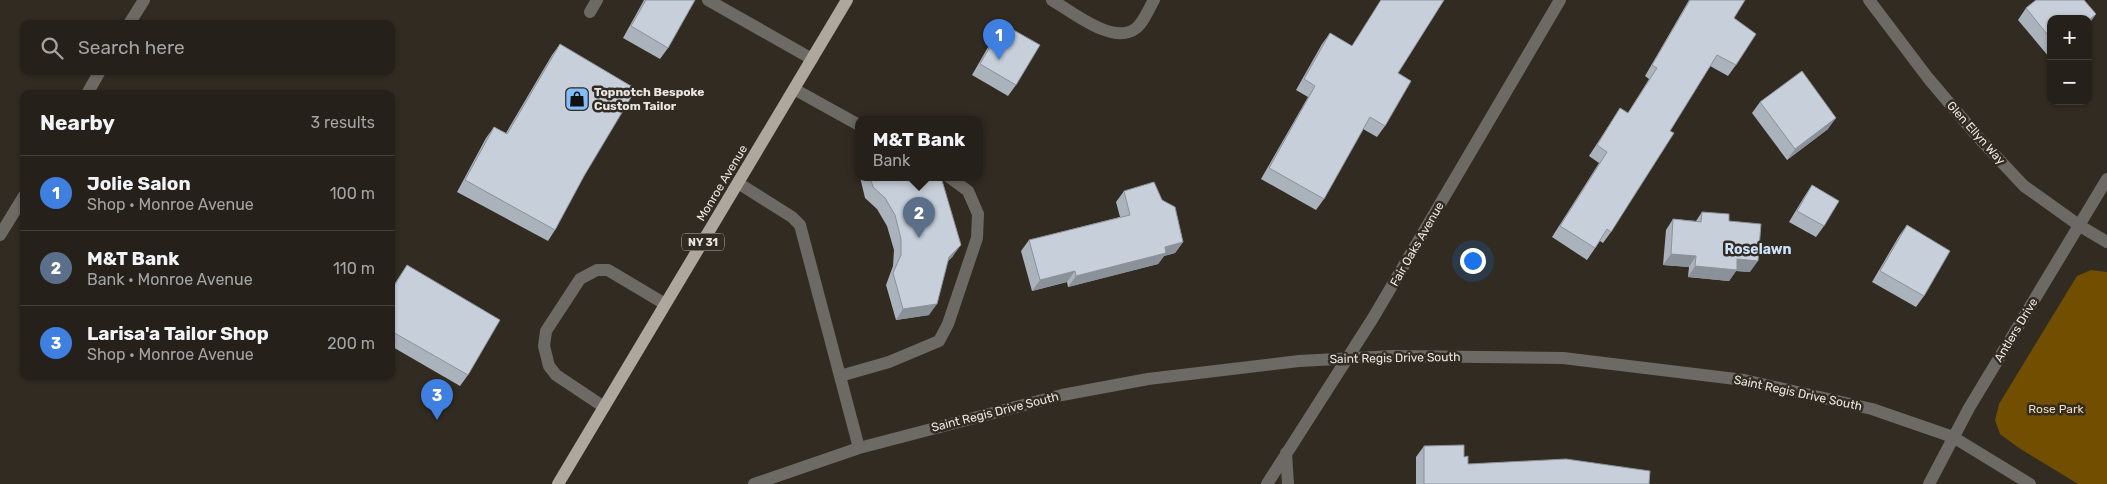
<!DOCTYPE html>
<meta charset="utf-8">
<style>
body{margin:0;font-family:Rubik,sans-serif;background:#312d27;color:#f1f3f6}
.controls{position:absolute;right:15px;top:15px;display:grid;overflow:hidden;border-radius:10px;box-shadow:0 1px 4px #0004}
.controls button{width:45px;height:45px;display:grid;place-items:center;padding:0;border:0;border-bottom:1px solid #423e39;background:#25201a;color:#f1f3f6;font:25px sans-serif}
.you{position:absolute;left:1472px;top:260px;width:18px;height:18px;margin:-12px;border:4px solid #fff;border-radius:50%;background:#1a73e8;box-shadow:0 0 0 8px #1a73e833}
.badge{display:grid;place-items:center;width:32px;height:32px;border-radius:50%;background:#8c9099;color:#fff;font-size:16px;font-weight:700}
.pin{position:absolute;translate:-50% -41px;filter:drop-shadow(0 1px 2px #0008)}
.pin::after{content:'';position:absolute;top:26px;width:18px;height:15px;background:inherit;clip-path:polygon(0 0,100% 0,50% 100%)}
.popup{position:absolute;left:855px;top:116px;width:128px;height:65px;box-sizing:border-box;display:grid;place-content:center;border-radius:10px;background:#25201a;filter:drop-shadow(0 1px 4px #0005);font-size:16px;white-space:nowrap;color:#a3a3a2}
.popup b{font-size:19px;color:#f1f3f6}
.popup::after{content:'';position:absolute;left:50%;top:100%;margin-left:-10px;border:10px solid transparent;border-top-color:#25201a}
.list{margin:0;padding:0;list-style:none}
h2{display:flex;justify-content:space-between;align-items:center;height:65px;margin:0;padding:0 20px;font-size:21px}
h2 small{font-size:16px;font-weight:400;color:#a3a3a2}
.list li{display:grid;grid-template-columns:32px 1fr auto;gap:15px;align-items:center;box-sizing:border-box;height:75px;padding:0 20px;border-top:1px solid #423e39}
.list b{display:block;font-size:19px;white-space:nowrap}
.list p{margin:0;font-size:16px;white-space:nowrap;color:#a3a3a2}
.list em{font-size:16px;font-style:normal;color:#a3a3a2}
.icon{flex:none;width:28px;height:28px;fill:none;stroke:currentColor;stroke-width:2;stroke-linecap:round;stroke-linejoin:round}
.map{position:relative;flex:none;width:2107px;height:484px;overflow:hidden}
.search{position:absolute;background:#25201a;box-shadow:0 1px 4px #0004;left:20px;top:20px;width:375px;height:55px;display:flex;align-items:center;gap:12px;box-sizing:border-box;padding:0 18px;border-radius:10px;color:#a3a3a2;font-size:19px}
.panel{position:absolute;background:#25201a;box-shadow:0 1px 4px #0004;left:20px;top:90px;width:375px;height:290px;border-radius:10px}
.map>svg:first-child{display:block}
.green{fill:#714e00}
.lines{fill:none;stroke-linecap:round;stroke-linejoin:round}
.minor{stroke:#6d6a65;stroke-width:12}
.major{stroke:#ada79e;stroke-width:12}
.wall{fill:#aab2bb}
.shaded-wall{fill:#8b9199}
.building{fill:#c6cfda;stroke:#8b9199}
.labels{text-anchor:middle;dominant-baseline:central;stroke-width:5;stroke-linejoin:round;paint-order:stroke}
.shield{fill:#312b22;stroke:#b2afa8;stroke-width:1}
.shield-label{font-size:11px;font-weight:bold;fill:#eae7e1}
.poi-label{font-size:12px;font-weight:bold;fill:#eae7e1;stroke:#312b22;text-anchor:start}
.street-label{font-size:12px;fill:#eae7e1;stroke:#312b22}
.park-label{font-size:12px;fill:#f5dcb3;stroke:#312b22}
.neighbourhood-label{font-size:14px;font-weight:bold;fill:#cde2fa;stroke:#312b22}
</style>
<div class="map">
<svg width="2107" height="484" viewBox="0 0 2107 484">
<rect width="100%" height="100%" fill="#312b22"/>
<path class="green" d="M2091,270L2107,272V484H2078L2019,448L2000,434L1995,420L1999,404L2077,276Z"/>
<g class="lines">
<path class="minor" d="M708,0L812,59
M1052,0C1072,12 1113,45 1135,29C1143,24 1149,8 1154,0
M1869,0L1928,78L1978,137L2024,186L2080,226L2107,242
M590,12L597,0
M129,24L144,0
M794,89L859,125
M87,94L100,71
M738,183L792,217L800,225L859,448
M0,235L24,196
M840,376L889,362L939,341L948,324L977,238L978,214L968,191L949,177
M604,407L556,375L549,366L544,346L546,331L580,279L597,270H608L665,304
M1286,453L1288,484
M754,484L859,448L1062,395L1148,379L1299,361L1393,356L1563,358L1744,380L1872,409L1953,437L2030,484
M1267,484L1373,318L1560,0
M1929,484L1969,408L2107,179"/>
<path class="major" d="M558,484L847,0"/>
</g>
<path class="wall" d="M644,0H695L668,48L660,59L623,38Z
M1381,0H1444L1398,73L1385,126L1377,137L1363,129L1324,199L1316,210L1261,179L1308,97L1296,90L1322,44L1330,33L1352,46Z
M1689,0H1745L1734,18L1736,65L1728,76L1710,66L1670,131L1611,232L1603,243L1600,241L1587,260L1552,237L1599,163L1589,156L1620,108L1628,113L1649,79L1645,76Z
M2026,8L2096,14L2088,25V19H2051V56L2049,57L2018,20Z
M1003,24L1016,85L1008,96L972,75L995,35Z
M560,44L584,176L555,230L548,241L457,192L486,138L494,127L506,133L552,55Z
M1760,102L1828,129L1787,160L1752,113Z
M859,156V174L856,161Z
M860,177H941L953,256L948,261L929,315L896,320L886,285L893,266L894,250L887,226L877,209L865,198Z
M1812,185L1824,226L1816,237L1789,222L1804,197Z
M1124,191L1162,200L1183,242L1175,253L1164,256L1158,264L1068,287L1067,282L1032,291L1021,251L1029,240L1120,217L1116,202Z
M1702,212L1729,221L1750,272L1736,271L1729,281L1688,277L1689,267L1663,265L1666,230L1673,219L1696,221Z
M1907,225L1924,296L1916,307L1872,282L1899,236Z
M407,265L468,375L460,386L391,346V289Z
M1424,446L1464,457L1468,464L1649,484H1416V457Z"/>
<path class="shaded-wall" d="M2096,14L2088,25V21Z
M1836,118L1828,129L1787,160L1795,149Z
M1183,242L1175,253L1164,256L1158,264L1068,287L1076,276L1165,247Z
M961,245L953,256L941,268L949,257Z
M1671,254L1696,256L1689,267L1663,265Z
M1737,259L1758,261L1750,272L1736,271L1729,281L1688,277L1695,266Z
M1075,271L1067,282L1032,291L1040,280Z
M937,304L929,315L896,320L903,309Z"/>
<path class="building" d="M646,0H695L668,48L631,26Z
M1381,0H1444L1398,73L1411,81L1385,126L1370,117L1324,199L1269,168L1315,86L1304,79L1330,33L1352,46Z
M1690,0H1745L1734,18L1756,34L1736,65L1717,55L1670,131L1674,133L1611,232L1607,229L1595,248L1560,226L1607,152L1597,145L1620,108L1628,113L1657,68L1652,65Z
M2036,0H2084L2096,14L2088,21V19H2051V39L2026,8Z
M1003,24L1040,45L1016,85L980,64Z
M560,44L636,89L584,176L555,230L465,180L494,127L507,134Z
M1802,71L1836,118L1795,149L1760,102Z
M870,177H941L961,245L949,257L937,304L903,309L893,273L901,255V239L895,215L885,198L873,187Z
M1154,182L1162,200L1175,207L1183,242L1165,247L1166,253L1076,276L1075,271L1040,280L1029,240L1130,215L1124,191Z
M1812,185L1839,201L1824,226L1797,211Z
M1702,212L1729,214V221L1761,224L1758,261L1737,259V270L1695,266L1696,256L1671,254L1673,219L1701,222Z
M1907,225L1950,251L1924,296L1880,271Z
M407,265L500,320L468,375L391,331V291Z
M1464,445V457L1468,456V464L1566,459L1650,471L1649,484H1424V446Z"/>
<defs>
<g id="shop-square" transform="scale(1.25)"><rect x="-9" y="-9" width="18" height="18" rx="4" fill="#82bcfa" stroke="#312b22"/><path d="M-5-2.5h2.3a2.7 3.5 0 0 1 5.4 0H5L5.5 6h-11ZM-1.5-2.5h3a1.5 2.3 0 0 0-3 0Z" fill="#111"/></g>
</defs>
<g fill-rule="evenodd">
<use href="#shop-square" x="577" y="99"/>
</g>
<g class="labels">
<rect class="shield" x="682" y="233.5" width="42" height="17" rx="4"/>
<g class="shield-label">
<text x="703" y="242">NY 31</text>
</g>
<g class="poi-label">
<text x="594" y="92">Topnotch Bespoke<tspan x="594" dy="14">Custom Tailor</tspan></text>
</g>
<g class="street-label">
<text transform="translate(1976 133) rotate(48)">Glen Ellyn Way</text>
<text transform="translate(722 183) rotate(-59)">Monroe Avenue</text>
<text transform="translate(1417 244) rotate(-60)">Fair Oaks Avenue</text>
<text transform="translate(2016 330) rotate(-59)">Antlers Drive</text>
<text transform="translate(1395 358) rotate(-1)">Saint Regis Drive South</text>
<text transform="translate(1798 393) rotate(12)">Saint Regis Drive South</text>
<text transform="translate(995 412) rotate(-14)">Saint Regis Drive South</text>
</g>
<g class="park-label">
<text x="2056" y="409">Rose Park</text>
</g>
<g class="neighbourhood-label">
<text x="1758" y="249">Roselawn</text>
</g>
</g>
</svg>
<div class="controls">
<button>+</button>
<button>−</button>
</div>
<div class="you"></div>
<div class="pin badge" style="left:999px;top:60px;background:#3f7fe0">1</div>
<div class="pin badge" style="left:919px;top:238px;background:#5c6f8a">2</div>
<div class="popup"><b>M&amp;T Bank</b>Bank</div>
<div class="pin badge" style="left:437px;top:420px;background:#3f7fe0">3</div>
<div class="search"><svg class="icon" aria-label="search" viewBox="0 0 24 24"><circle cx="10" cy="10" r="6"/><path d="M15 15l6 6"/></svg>Search here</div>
<section class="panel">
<h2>Nearby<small>3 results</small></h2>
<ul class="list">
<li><span class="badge" style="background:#3f7fe0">1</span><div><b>Jolie Salon</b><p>Shop · Monroe Avenue</p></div><em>100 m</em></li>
<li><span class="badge" style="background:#5c6f8a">2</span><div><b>M&amp;T Bank</b><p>Bank · Monroe Avenue</p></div><em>110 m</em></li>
<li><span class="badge" style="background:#3f7fe0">3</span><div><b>Larisa'a Tailor Shop</b><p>Shop · Monroe Avenue</p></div><em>200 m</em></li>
</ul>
</section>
</div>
